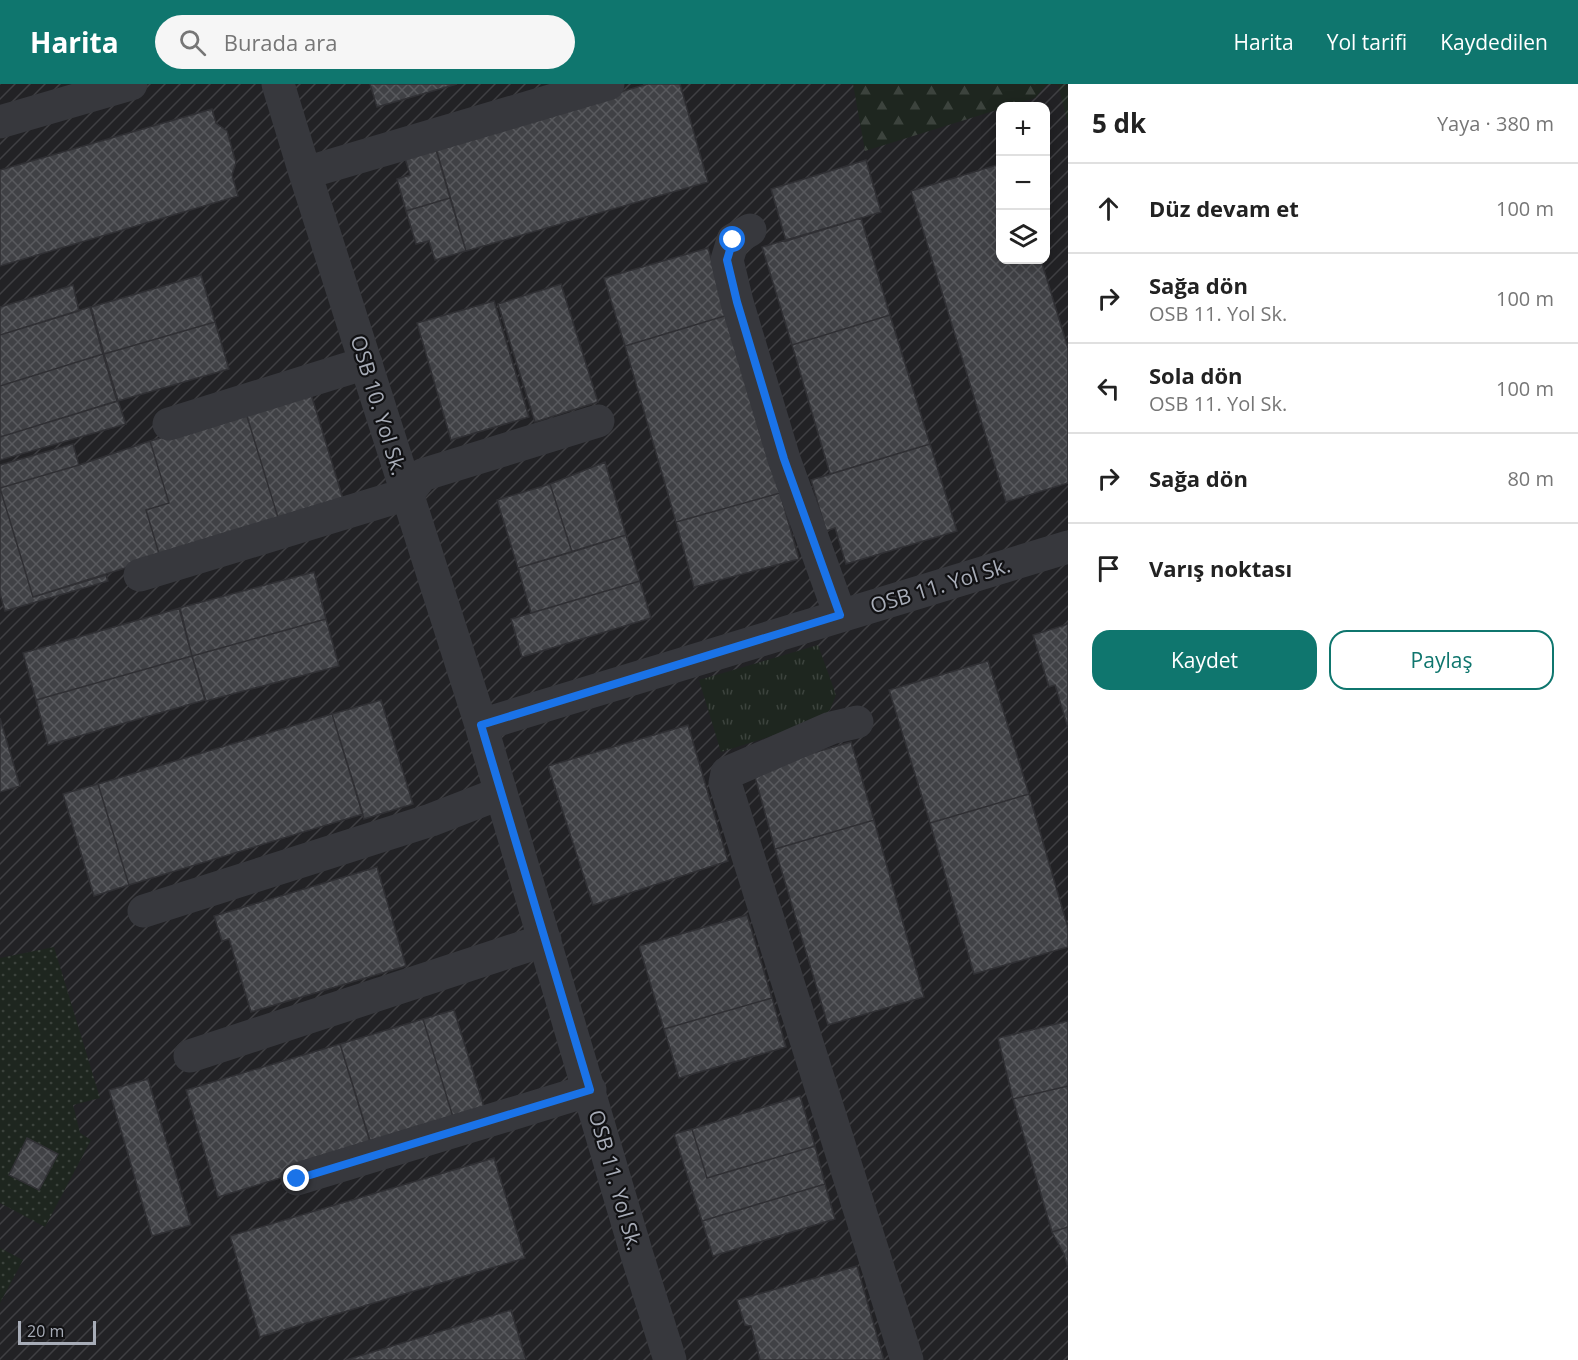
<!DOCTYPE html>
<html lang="tr">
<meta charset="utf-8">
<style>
body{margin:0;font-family:"Open Sans",sans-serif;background:#f6f6f6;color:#222}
.controls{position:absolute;right:18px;top:18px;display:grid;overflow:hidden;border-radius:12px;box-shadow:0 3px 15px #0003}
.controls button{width:54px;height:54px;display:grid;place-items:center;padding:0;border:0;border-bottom:2px solid #e0e0e0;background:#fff;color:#222;font:30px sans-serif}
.scale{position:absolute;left:18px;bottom:15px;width:78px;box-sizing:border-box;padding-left:6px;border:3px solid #a8adb8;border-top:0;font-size:16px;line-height:21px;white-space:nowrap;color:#a8adb8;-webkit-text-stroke:4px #111113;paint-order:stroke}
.stop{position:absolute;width:18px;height:18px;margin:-14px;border:4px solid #1a73e8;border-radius:50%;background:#fff}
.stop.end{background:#1a73e8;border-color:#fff;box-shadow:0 2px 6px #0008}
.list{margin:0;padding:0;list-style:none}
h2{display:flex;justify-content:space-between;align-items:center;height:78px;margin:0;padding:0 24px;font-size:26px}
h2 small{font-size:20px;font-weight:400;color:#767676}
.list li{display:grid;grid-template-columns:39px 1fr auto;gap:18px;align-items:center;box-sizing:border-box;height:90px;padding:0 24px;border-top:2px solid #e0e0e0}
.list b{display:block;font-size:22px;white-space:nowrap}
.list p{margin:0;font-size:20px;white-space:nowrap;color:#767676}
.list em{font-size:20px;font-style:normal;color:#767676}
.actions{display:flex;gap:12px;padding:18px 24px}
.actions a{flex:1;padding:14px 0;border:2px solid #0f766e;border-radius:18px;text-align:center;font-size:21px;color:#0f766e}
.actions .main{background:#0f766e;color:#fff}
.icon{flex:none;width:33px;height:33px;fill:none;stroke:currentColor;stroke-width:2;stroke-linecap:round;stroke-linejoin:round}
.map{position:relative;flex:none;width:1068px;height:1276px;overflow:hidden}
header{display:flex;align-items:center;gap:36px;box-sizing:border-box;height:84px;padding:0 30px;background:#0f766e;color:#fff}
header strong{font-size:28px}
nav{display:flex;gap:33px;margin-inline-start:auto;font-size:21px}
.search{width:420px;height:54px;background:#f6f6f6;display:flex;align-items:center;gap:15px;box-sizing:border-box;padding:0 21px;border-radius:33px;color:#767676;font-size:22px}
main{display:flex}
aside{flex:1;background:#fff}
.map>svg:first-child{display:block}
.industrial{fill:url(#industrial-furrows);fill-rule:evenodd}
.grass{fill:url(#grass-dots)}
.forest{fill:url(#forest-firs)}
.park{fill:url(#park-tufts)}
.garden{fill:url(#garden-furrows)}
.building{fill:url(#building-cross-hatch);stroke:#303034;stroke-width:1.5}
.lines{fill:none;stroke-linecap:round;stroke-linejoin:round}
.minor{stroke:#37383d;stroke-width:33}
.route{stroke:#1a73e8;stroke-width:8}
.labels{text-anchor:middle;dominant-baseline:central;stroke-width:4.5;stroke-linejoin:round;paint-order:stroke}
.street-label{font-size:21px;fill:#a8adb8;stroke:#111113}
</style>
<header>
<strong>Harita</strong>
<div class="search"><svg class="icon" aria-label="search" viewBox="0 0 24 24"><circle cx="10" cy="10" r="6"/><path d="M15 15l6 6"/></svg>Burada ara</div>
<nav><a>Harita</a><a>Yol tarifi</a><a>Kaydedilen</a></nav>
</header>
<main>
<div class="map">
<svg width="1068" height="1276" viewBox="0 0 1068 1276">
<defs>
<pattern id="industrial-furrows" width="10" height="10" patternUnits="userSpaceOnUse" patternTransform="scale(1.5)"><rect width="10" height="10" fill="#222225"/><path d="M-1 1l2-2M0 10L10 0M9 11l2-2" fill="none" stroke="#3f3f43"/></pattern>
<pattern id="grass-dots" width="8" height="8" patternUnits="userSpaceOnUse" patternTransform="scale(1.5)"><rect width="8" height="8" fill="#1e261f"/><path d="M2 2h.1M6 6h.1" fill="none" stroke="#3c433d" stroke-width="1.8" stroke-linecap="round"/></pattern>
<pattern id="forest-firs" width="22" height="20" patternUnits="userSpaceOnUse" patternTransform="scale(1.5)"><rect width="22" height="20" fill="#1e261f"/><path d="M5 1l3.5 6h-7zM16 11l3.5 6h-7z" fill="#3c433d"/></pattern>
<pattern id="park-tufts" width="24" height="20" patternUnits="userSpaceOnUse" patternTransform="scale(1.5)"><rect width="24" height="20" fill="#1e261f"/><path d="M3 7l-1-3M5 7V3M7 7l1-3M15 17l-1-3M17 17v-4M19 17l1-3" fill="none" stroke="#3c433d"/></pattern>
<pattern id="garden-furrows" width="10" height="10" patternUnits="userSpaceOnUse" patternTransform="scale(1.5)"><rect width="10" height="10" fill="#1e261f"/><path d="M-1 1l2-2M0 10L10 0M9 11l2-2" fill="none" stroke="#3c433d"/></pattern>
<pattern id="building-cross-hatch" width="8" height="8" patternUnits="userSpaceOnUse" patternTransform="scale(1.5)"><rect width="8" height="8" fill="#404145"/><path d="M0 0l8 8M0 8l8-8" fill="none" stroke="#595a5e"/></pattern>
</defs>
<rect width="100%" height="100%" fill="#161618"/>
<path class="industrial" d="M0,0H1068V1276H0ZM1000,22H1046V176H1000Z"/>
<path class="grass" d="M54,863L100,1014L73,1021L80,1049L91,1056L45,1143L0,1119V874Z
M0,1164L23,1176L0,1219Z"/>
<path class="forest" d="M853,0H1047L1035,14L1007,22H1000V25L865,67Z"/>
<path class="park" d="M818,561L836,611L830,626L816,638L721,668L699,596Z"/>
<path class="garden" d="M1029,0H1068V40L1058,1Z"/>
<path class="building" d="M370,0H457L377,23Z
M648,0H680L708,98L466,167L435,61Z
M212,25L216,39L227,47L236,79L232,91L238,112L0,182V86Z
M435,62L450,114L406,127L397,95L410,91L404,71Z
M866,76L881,128L786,157L771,105Z
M1000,80V176H1041L1068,264V399L1006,418L911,107Z
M450,114L466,167L435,176L429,157L416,160L406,127Z
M861,134L890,231L792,261L762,163Z
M708,164L728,231L625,262L604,194Z
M201,191L215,238L104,270L91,223Z
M561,200L598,318L535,338L498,220Z
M73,201L79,227L0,251V223Z
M494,217L529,333L451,356L417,239Z
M90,223L103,270L0,302V251Z
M728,231L780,409L676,438L625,262Z
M890,231L930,360L830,390L792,261Z
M215,238L229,285L118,317L104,270Z
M103,270L117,317L0,353V302Z
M311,310L344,418L279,437L246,329Z
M118,317L126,340L0,376V353Z
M246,329L279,437L160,473L146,426L169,419L150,357Z
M150,357L169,419L146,426L160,473L33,513L0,404L79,381Z
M73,360L79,381L0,404L33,513L106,491L108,497L5,527L0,510V381Z
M930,360L957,447L846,480L835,444L826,447L811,396Z
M605,378L626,451L572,468L550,400Z
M550,400L572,468L518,484L497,416Z
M780,409L799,475L694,503L676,438Z
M626,451L640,497L531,529L518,484Z
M314,488L326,535L192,572L179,524Z
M640,497L651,534L522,573L511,535Z
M180,524L192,572L36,616L23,569Z
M326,535L339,582L206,617L192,572Z
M1068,540V644L1055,601L1049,603L1033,551Z
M192,572L205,616L48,661L36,616Z
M988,577L1029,710L930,739L889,606Z
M381,616L413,720L364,735L332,630Z
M332,630L363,730L129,801L98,700Z
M0,634L20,702L0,708Z
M688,641L728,777L593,821L548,682Z
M851,658L874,736L775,765L753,686Z
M98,700L129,801L94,812L63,710Z
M1029,710L1068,844V863L974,890L930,739Z
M874,736L924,913L828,941L775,765Z
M377,783L406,882L251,928L229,855L222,857L214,832Z
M747,831L772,914L664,945L639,862Z
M772,914L786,963L679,994L664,945Z
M454,926L484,1023L453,1033L423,935Z
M423,935L453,1033L370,1058L340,960Z
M1068,937V1002L1013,1015L998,954Z
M340,960L373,1066L218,1113L186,1006Z
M148,995L191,1141L152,1152L109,1006Z
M1068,1002V1143L1052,1148L1013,1015Z
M800,1012L815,1062L707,1094L692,1045Z
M692,1045L707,1094L815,1062L825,1100L702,1137L674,1050Z
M27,1054L58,1070L39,1106L9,1091Z
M494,1074L525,1174L260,1253L230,1152Z
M825,1100L835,1135L713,1172L702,1137Z
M1068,1143V1184L1064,1170L1052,1148Z
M857,1182L884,1276H760L751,1242L745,1241L737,1216Z
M511,1226L526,1276H346Z"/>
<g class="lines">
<path class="minor" d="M278,0L305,89L481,641L637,1171L670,1276
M0,38L131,0
M305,89L608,0
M750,146L733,156L727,176L737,218L784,375L840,531
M169,340L366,279
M140,491L407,410L422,391L598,337
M857,638L831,644L727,689L725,699L907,1276
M481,641L1068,463
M144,827L431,736L501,709
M190,972L545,856
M297,1095L590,1006"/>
</g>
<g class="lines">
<path class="route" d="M297,1095L590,1006L481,641L840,531L784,375L737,218L727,176L733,156"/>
</g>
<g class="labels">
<g class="street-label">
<text transform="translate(379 321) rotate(73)">OSB 10. Yol Sk.</text>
<text transform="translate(940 501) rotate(-17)">OSB 11. Yol Sk.</text>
<text transform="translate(616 1096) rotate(74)">OSB 11. Yol Sk.</text>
</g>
</g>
</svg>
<div class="controls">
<button>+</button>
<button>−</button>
<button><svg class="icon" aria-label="layers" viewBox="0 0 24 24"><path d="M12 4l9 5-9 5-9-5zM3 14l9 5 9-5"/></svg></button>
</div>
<div class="scale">20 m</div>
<div class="stop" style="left:733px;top:156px"></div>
<div class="stop end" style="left:297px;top:1095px"></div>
</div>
<aside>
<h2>5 dk<small>Yaya · 380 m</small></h2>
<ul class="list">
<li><svg class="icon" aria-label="ahead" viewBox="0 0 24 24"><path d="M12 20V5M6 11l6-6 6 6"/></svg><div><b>Düz devam et</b></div><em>100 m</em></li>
<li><svg class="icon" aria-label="right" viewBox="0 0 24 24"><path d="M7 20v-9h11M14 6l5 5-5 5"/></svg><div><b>Sağa dön</b><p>OSB 11. Yol Sk.</p></div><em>100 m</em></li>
<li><svg class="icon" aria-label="left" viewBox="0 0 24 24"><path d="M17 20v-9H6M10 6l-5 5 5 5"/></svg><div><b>Sola dön</b><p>OSB 11. Yol Sk.</p></div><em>100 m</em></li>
<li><svg class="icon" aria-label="right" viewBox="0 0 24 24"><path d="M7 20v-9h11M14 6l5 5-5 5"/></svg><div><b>Sağa dön</b></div><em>80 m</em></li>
<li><svg class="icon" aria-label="arrive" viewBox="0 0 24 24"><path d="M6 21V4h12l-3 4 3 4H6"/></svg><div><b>Varış noktası</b></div></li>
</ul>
<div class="actions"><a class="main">Kaydet</a><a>Paylaş</a></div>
</aside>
</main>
